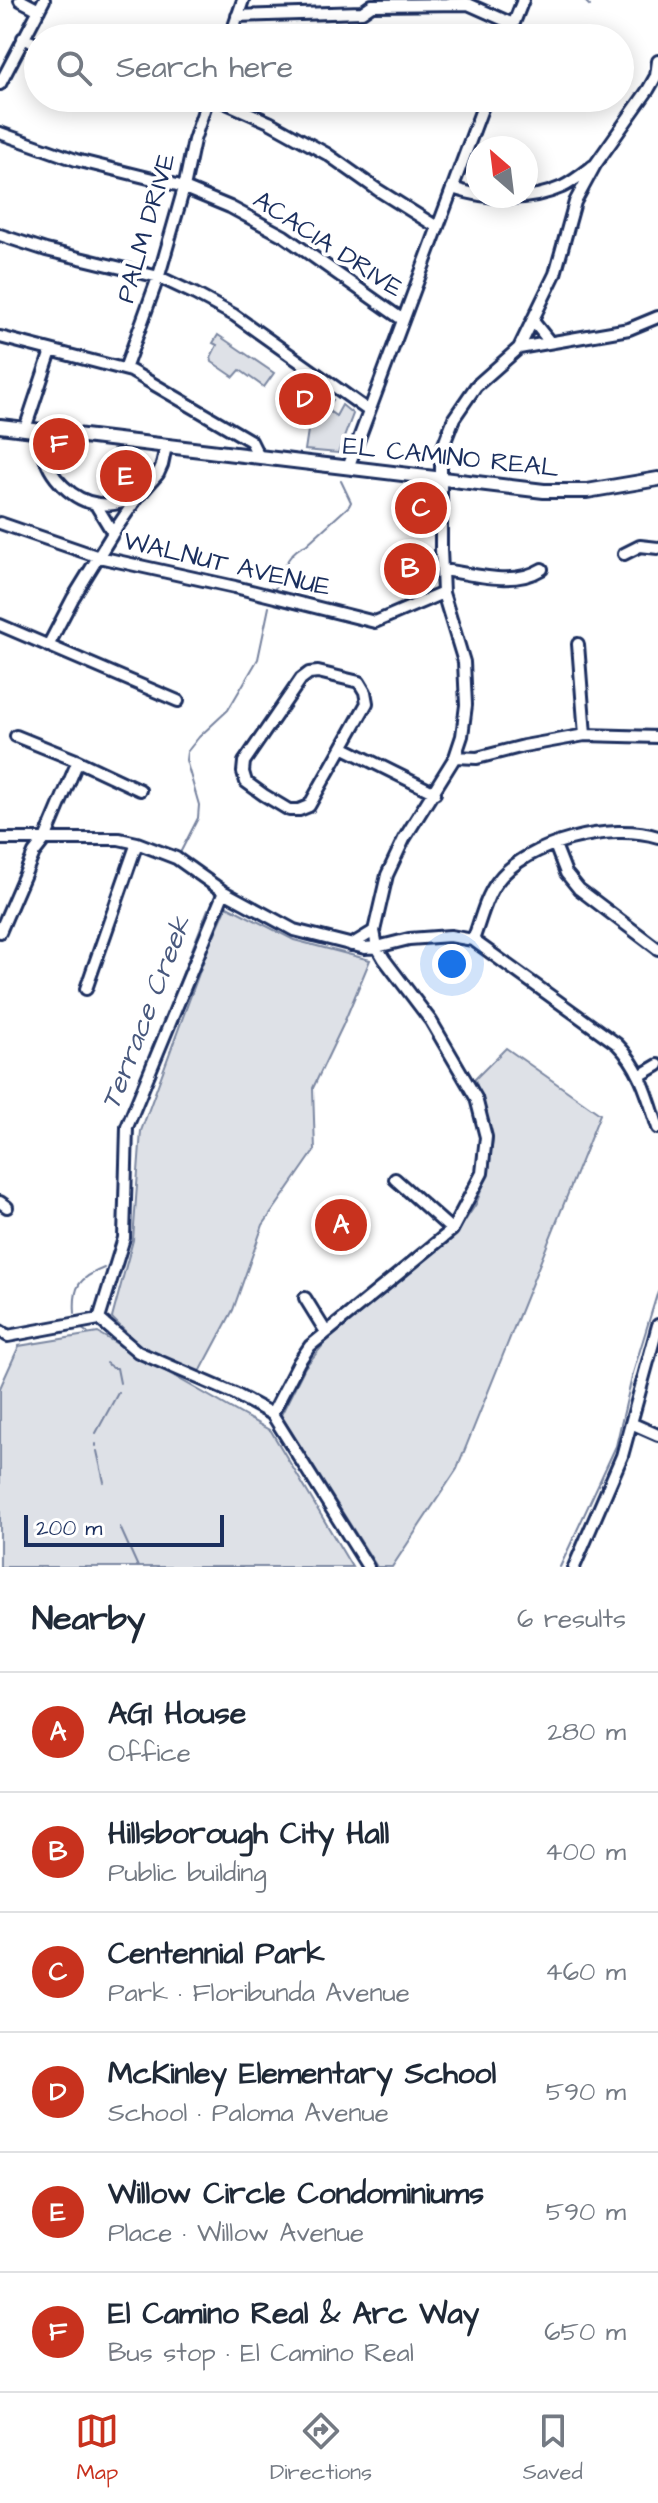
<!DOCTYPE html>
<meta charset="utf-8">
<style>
body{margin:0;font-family:"Architects Daughter",sans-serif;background:#f2f2f3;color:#1f2937}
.compass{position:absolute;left:466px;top:136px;width:72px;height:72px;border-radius:50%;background:#fff;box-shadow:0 4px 20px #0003;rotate:332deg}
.scale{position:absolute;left:24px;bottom:20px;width:200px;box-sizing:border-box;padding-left:8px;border:4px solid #1b2f5e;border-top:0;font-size:22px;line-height:28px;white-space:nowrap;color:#1b2f5e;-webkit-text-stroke:6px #fff;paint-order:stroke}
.you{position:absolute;left:452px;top:964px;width:28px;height:28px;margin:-20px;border:6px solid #fff;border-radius:50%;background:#1a73e8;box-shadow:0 0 0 12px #1a73e833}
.badge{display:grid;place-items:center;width:52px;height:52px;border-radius:50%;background:#c8321e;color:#fff;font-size:26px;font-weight:700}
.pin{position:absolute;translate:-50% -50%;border:4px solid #fff;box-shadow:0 2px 8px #0006}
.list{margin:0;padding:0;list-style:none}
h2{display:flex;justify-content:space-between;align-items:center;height:104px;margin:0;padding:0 32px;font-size:34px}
h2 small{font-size:26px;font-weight:400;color:#747a83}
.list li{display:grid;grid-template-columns:52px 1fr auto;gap:24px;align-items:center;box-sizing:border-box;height:120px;padding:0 32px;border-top:2px solid #e0e1e3}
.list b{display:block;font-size:30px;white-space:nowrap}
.list p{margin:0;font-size:26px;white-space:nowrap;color:#747a83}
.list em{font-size:26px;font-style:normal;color:#747a83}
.icon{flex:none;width:44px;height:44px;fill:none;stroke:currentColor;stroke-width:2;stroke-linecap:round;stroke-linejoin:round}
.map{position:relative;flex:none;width:658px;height:1567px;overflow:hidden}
.search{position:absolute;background:#fff;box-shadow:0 4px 20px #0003;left:24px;right:24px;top:24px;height:88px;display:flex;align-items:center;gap:20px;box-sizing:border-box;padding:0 28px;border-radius:44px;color:#747a83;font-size:30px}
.sheet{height:824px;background:#fff}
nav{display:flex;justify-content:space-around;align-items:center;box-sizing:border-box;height:112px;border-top:2px solid #e0e1e3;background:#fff;font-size:22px;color:#747a83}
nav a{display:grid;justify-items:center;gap:4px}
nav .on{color:#c8321e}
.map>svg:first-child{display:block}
.green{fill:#dee1e7;stroke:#7c88a2;stroke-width:2}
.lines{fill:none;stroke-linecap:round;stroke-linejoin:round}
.stream{stroke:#77839f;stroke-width:2}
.minor-casing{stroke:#1b2f5e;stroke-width:16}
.major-casing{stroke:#1b2f5e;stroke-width:18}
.minor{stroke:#fff;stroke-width:10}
.major{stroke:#fff;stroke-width:12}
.labels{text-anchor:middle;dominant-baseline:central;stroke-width:8;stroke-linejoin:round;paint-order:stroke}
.street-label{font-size:26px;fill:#1b2f5e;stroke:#fff}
.water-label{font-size:28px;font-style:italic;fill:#49597e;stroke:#fff}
</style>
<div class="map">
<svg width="658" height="1567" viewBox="0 0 658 1567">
<rect width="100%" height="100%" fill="#fff"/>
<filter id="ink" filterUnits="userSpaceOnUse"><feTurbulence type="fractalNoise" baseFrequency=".0125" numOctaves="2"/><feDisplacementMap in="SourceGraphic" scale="16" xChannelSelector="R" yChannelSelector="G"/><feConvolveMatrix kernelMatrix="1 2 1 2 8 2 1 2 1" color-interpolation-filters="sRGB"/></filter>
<g filter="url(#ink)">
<path class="green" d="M218,335L274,373L264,387L240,370L234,377L212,362L211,357L217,345L213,343Z
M328,398L333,400L326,409L336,416L342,405L353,414L338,453L305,450L309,424Z
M227,906L294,940L370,960L343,1025L313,1088L315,1150L263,1225L233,1310L199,1374L143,1349L112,1318L133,1240L141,1131L208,949Z
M506,1048L600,1114L457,1469L392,1567H377L281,1415L305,1367L328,1339L457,1233L476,1204L487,1175L493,1139L475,1079Z
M98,1333L271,1431L352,1567H0V1388L19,1346Z"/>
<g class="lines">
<path class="stream" d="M584,0L590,6
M274,591C282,573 287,551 306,545L349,506L351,502L341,481
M180,853L198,818L199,805L186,760L187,752L199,737L228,710L258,659L269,607
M127,1115L208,909
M75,1313C73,1286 79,1278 104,1268
M79,1327L88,1333
M106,1363L113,1368H117L120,1383
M96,1433L118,1393
M96,1444V1446
M97,1451L104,1482
M120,1527L138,1567
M560,1567L616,1446L633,1373L658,1291"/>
<g class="minor-casing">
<path id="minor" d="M20,0L39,10
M372,5L468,4L513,24
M237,16L362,12L372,5
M23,38L38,45
M230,38L243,0
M508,38L523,0
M0,84L44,0
M215,98L269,122L327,154L378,190L437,227
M0,133L76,160L177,185L230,207L284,236L403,320
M452,188C489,200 526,203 562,187C573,182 584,173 593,166
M0,235L46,250L159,277L195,294L234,315L369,411
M533,321L549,341
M0,337L131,371L251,441L259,457
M519,348L629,329L658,317
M125,369L160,272L184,188L194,140L208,98
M25,429L51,351
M46,432C45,438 44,445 44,451C47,476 74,502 99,504C112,506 123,502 136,499
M348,468L486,98
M96,505L113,533
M0,523L99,557L235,587L375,622L443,593
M624,554L640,546L658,548
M442,570C475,574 513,587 542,569
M0,625L178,701
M578,644L585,735
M48,646L73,598L113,533L137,498L158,474L162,465L166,446
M318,672L359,682L365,692L367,703L309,806L299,810H289L264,795L246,782L243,772L244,762L301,679L309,673Z
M16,736L78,761L140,790
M344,748L435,793
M455,757L477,758L524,746L585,735L658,737
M0,839H119L137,843L176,858L224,892L294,930L365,948L377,947L409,939L450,936L473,940L617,1044C641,1068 648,1097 658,1128
M555,845L566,873L579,889L658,949
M0,932L34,853L45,839L78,761
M473,940C480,922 485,898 497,882C526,842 612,822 658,837
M351,945L374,931
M86,989L137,843
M641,1075L658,1065
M395,1179L452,1230
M0,1202L7,1207
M305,1298L326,1332
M99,1319L124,1238L127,1127L224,892
M0,1331L8,1336L99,1319L138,1352L235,1394L272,1414L368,1567
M272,1414L299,1362L310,1346L452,1230L482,1173L486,1137L476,1098L431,1021L384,959L377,947L374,931L387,875L404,839L455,757L462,736L466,705L464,662L443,593L441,549V452L454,418L476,386L519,348L555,274L575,202L595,165L648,90L656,76L658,61
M633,1424L658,1435
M574,1567L622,1456L658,1325"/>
</g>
<g class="major-casing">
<path id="major" d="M0,426L544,491H587L658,479"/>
</g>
<use href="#minor" class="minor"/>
<use href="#major" class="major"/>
</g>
</g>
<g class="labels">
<g class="street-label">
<text transform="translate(146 228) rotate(-74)">PALM DRIVE</text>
<text transform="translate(328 244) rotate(33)">ACACIA DRIVE</text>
<text transform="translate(451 457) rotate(6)">EL CAMINO REAL</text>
<text transform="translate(227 564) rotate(13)">WALNUT AVENUE</text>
</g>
<g class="water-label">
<text transform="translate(146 1013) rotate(-69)">Terrace Creek</text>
</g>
</g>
</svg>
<svg class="compass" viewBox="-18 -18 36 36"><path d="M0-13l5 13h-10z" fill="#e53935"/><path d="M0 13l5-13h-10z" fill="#747a83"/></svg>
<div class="scale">200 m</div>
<div class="you"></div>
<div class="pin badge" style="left:341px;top:1225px">A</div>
<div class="pin badge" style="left:410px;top:569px">B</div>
<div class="pin badge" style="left:421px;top:508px">C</div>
<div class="pin badge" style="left:305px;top:399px">D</div>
<div class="pin badge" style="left:126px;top:476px">E</div>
<div class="pin badge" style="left:59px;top:444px">F</div>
<div class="search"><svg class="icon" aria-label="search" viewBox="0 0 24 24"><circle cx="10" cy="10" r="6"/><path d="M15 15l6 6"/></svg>Search here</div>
</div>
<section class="sheet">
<h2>Nearby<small>6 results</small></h2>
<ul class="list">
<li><span class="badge">A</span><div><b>AGI House</b><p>Office</p></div><em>280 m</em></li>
<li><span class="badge">B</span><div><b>Hillsborough City Hall</b><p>Public building</p></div><em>400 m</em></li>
<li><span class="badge">C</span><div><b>Centennial Park</b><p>Park · Floribunda Avenue</p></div><em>460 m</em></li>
<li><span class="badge">D</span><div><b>McKinley Elementary School</b><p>School · Paloma Avenue</p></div><em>590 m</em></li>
<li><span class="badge">E</span><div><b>Willow Circle Condominiums</b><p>Place · Willow Avenue</p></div><em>590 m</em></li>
<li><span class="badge">F</span><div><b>El Camino Real &amp; Arc Way</b><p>Bus stop · El Camino Real</p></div><em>650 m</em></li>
</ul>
</section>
<nav>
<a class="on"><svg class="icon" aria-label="map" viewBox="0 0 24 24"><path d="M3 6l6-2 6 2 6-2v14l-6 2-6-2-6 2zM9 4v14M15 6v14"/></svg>Map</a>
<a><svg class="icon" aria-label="directions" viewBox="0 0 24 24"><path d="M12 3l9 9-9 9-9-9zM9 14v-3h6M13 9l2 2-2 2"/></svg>Directions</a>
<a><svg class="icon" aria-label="saved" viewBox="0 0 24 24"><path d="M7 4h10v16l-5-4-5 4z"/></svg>Saved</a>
</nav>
